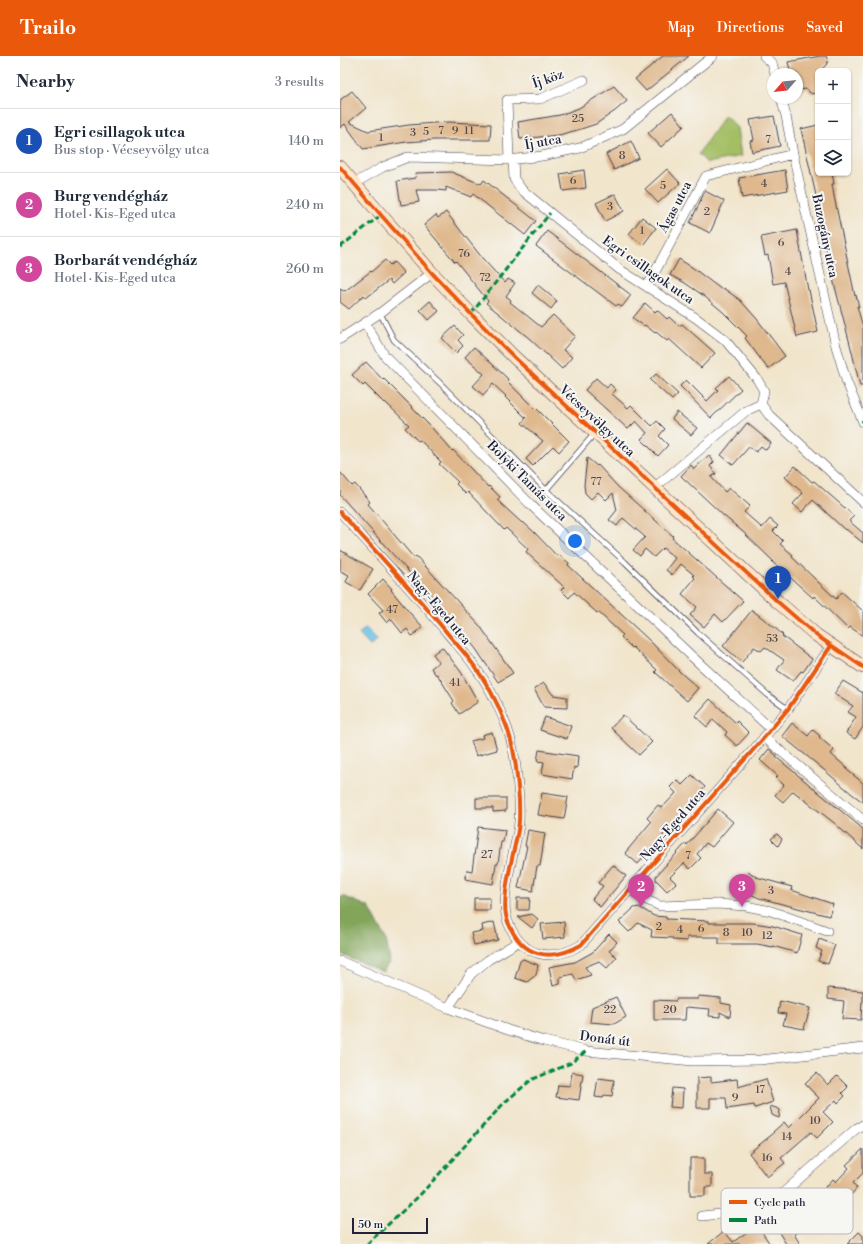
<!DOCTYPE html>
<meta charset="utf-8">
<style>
body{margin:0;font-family:"Libre Bodoni",serif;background:#f2f2f3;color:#1f2937}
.controls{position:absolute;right:12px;top:12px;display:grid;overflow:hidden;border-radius:6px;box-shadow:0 1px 3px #0004}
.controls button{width:36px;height:36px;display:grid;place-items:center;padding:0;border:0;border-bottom:1px solid #e0e1e3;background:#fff;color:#1f2937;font:20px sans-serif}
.compass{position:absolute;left:427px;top:12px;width:36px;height:36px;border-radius:50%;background:#fff;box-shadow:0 1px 3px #0004;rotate:242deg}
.scale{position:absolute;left:12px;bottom:10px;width:76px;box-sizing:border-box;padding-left:4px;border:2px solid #22223b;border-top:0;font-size:11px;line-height:14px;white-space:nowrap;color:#22223b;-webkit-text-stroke:3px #f6f6f2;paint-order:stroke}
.you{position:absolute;left:235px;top:485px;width:14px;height:14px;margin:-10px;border:3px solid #fff;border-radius:50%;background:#1a73e8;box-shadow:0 0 0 6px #1a73e833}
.badge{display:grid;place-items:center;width:26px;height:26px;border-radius:50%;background:#ea580c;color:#fff;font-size:13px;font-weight:700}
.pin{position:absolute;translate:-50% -33px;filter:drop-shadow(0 1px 2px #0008)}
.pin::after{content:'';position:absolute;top:21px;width:14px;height:12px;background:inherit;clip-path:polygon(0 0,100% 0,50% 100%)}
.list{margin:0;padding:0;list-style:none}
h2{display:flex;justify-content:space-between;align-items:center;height:52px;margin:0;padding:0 16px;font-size:17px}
h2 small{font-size:13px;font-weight:400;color:#747a83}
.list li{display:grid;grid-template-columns:26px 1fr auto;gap:12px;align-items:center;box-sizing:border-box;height:64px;padding:0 16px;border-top:1px solid #e0e1e3}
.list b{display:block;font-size:15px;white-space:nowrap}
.list p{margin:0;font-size:13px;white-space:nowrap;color:#747a83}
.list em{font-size:13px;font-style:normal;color:#747a83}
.icon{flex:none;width:22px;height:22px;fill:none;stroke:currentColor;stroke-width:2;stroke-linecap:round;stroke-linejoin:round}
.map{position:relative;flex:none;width:523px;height:1188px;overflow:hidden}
header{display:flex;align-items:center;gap:24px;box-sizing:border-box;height:56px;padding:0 20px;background:#ea580c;color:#fff}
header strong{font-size:19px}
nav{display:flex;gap:22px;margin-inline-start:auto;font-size:14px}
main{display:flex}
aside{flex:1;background:#fff}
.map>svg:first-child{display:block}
.green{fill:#a3be64;stroke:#627050}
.forest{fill:#82a55a;stroke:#52644a}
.water{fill:#6ac3e7;stroke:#467291}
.building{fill:#dfb88d}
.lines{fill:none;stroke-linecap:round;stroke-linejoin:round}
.lane-casing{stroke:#413f51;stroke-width:6}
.street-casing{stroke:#413f51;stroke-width:10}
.secondary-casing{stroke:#413f51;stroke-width:14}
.lane{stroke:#fff;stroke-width:4.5}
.street{stroke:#fff;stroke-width:9}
.secondary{stroke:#ffe4c6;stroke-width:13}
.quiet{stroke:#00873e;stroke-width:3;stroke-dasharray:6 3;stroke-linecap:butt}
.cycleway-casing{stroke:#f6f6f2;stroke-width:6}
.cycleway{stroke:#e8590c;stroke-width:4}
.labels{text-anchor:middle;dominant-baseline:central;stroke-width:4;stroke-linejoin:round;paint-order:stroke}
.number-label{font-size:11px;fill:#514850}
.street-label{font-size:13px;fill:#22223b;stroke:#f6f6f2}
.key{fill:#f6f6f2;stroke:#b6b6bb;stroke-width:1}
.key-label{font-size:11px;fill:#22223b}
</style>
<header>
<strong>Trailo</strong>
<nav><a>Map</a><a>Directions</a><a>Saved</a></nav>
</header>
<main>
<aside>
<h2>Nearby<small>3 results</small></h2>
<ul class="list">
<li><span class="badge" style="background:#1a4fb4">1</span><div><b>Egri csillagok utca</b><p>Bus stop · Vécseyvölgy utca</p></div><em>140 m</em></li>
<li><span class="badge" style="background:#d1479c">2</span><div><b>Burg vendégház</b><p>Hotel · Kis-Eged utca</p></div><em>240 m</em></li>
<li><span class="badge" style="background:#d1479c">3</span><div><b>Borbarát vendégház</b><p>Hotel · Kis-Eged utca</p></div><em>260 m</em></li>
</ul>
</aside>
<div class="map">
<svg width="523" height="1188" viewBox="0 0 523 1188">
<rect width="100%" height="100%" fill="#f6f6f2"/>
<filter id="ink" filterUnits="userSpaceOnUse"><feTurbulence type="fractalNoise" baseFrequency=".025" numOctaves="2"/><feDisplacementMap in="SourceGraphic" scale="8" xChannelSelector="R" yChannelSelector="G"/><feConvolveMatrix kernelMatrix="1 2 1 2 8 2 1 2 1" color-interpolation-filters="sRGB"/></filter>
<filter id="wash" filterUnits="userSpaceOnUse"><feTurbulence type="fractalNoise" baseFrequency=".012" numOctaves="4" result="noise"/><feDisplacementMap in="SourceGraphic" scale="16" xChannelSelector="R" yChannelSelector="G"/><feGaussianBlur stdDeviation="0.9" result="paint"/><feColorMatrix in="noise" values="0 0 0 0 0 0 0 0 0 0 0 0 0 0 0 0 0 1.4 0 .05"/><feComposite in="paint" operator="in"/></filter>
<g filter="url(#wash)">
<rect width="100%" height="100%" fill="#f1e5cc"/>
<path class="green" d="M385,59L397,72L401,100L367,107L358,98Z"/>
<path class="forest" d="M3,840L29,851L46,883L50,905L43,916L0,898V842Z"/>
<path class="water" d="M26,572L37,585L30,590L19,578Z"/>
<g id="blocks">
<path class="building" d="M323,0H349L306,35L295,23Z
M480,0H486L488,5L486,9L483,12V15H478V33L476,36L472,38L469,36L467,33L457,34V18H451L448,6Z
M274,30L287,45L275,55L256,68L241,73L219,79L180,83L178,66L220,59L239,52Z
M12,35L26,52L9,66L28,75L69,69L108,66L151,68L150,84H94L66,86L23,93L5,68L0,72V44Z
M332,56L344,70L321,91L308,77Z
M434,60L440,90L412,96L410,85L414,84L410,64Z
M478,69V117H492L494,128H492L494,140L515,240L516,239L519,251L517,250L523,271V330H520L511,292L494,227L477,144L461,73Z
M291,85L299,102L274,114L266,98Z
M327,113L340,127L318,147L305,133Z
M244,114L246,132L223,135L220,118Z
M445,114L448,134L402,142L399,122Z
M111,116L141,128L144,124L196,165L185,179L133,138L131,141L106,131V135L97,134H76L79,146L61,149L57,125L75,122L76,117Z
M365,135L384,145L370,177L350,167Z
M275,138L284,155L265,165L256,147Z
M106,156L143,203L165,227L168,223L175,227L166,240L171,244L170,246L201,271L213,259L235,280L223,294L232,301L222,313L190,283L146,247L148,245L116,205L115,206L84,169L96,159L98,162Z
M302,161L316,172L303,189L289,178Z
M457,174L468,234H469L478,276L457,281L444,226L433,228L428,199L425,200L421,181Z
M207,175L291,239L282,251L278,248L276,250L196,190Z
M339,203L353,212L382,234L383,232L400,244L417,263L445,300L428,313L405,282L407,280L383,256L364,240L345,227L330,219Z
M45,204L50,209L54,206L64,217L52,228L49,224L26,242L24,239L9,253L0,246V232L5,235L31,215V216Z
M198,229L217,245L211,253L192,237Z
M90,245L99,255L89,264L80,254Z
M305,247L315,256L317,254L327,263L329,261L339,270L342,268L375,297L361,312L329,283L327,285L316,276L315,277L305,269L304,270L293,262Z
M115,270L123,279L118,284L123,290L116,297L102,282Z
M134,291L168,323L167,325L195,353L196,352L229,385L219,396L213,390L193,410L186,403L203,385L182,367L186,362L165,341L166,340L153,328L143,339L133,330L144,318L125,301Z
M26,306L43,324L44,323L73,352H72L92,372L112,395L113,394L148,431L149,430L160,441L157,444L182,467L183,466L194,476L217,500L219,499L229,507L228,509L310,585L340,616L358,632L347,645L315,616L317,614L293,591L292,592L281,581L283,579L258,556L257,557L234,536L229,542L221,534L224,531L186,496L188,493L166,472L164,474L128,436L126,438L116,428L118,426L99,408L101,406L80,384L78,385L65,372L69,369L45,346L44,347L25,328L23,330L12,319Z
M316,318L338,338L332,344L310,324Z
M389,320L401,333L371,362L340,330L346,324L367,345L378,334L376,332Z
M256,322L267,332L270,328L276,334L272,338L288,352L291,349L312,370L317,365L325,373L319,380L328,389L318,400L301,383L307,377L296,365L288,373L245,334Z
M337,356L357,372L351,379L332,363Z
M407,367L431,387L426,394L421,390L416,396L409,391L393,409L381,399Z
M369,399L374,406L370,410L376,418L371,421L385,436L389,432L410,450L404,456L422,472L430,463L438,470L433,475L443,485L440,488L453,499L452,501L496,543L502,536L523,555V580L510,571L508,573L474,540L473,542L441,513L432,506L433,505L402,475L384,460L341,420L351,409L354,413Z
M247,402L257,410L258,409L278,431L333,480L332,482L403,545L383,566L375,558L364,571L350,559L357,551L342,538L355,522L353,520L354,519L341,508L332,519L326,514L335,502L323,492L314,501L305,493L300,500L293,494L305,481L283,462L277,470L269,464L277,454L273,437L266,444L258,436L251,443L245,437L244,429Z
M455,410L472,426L474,425L514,460L509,465L523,477V487L506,473L505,474L473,444L462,456L453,448L463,437L445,421Z
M0,416L12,430L15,428L30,446L28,448L74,502L76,500L140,570L173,617L158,626L136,593L115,567L39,483L0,439Z
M0,494L33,513L20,534L6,526L9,519L0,515Z
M43,523L52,533L51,534L69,556L83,571L72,580L67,573L62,577L51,563L47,567L39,557L43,554L28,538Z
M412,554L434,571L443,579L442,580L472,603L463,616L461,615L453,625L437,614L444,604L425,591L421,595L414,591L402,606L383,590Z
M102,591L121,616L138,646L119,658L112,647L114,645L97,618L96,619L91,612L99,606L93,598Z
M503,625L523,637V671L515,683L506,677L516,661L508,656L513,650L494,638Z
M204,627L213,639L227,641V652L204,651L194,633Z
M370,643L396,667L397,665L409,677L397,690L385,679L387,676L373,663L367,671L355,660Z
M283,659L312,686L299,699L271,672Z
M205,661L231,670L227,683L200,674Z
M452,667L468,680L473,674L480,680L479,681L494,694L491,698L507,712L506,713L523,727V746L512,738L483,713L442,680Z
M152,676L157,694L136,700L131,685L143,682L142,679Z
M429,693L437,700L436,701L523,773V793L493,766L453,735L443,746L435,739L444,729L436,722L438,720L420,704Z
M199,694L238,700L237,712L234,711L232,723L202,718L204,706L197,705Z
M352,719L365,731L298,808L285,797L311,766L307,762L318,749L322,752L336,737L330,731L337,724L342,729Z
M202,737L228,741L224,763L198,759Z
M136,742H166V755L153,756V752H136Z
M378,753L393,766L372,791L366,787L357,798L361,802L350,813L344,807L330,821L336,827L327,835L316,824V820L346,787L347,789Z
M138,771L165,774L163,786H161L158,808H156L153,828L125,823L127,814L132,815Z
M188,774L205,777L200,810H197L193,835L178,832L187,790H185Z
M437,778L442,783L438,790L431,783Z
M273,809L286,820L260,851L252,843L263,830L258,827Z
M408,815L416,821L452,831L451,834L493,848L489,860L419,842L406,836L397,826Z
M134,842H150V854H134Z
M177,842H190L189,854H177Z
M299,851L314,860L326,861V863L369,865V867H413L433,870L462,879L457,897L433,890V891L417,888H379V881H347V885L333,884V882L311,881L312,874L298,867L289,876L279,866L294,852Z
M192,858L198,863L192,872L178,861Z
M154,866L158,884L134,889L131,877L143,875L142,869Z
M224,866L225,881L203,883L201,868Z
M269,878L277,886L269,895L277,901L267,912L259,905L245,911L251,919L236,924L233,918L220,921V928L213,930L209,911L235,906L253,896Z
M479,883L495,889L488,908L478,905L482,895L476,892Z
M183,903L198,909L196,919L187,926L175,922L180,905Z
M488,932L523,935V946H522L521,964L502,963L504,945L488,943Z
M358,940L381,942V947L391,949L390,961L380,956V961L369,960L370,953L346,951L345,964H314V944L336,945V943H358Z
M276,941L286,961L274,968L250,966L252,951Z
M440,945L470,952L464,973L443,969L446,958L438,957Z
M232,1016L243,1018L239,1044L216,1041L218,1029L230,1030Z
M477,1017L488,1029L497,1020L508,1031L502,1037L505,1040L498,1047L496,1044L483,1056L493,1066L477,1082L471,1076L441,1102L445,1107L427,1121L409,1097L434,1077L433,1076L444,1066L449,1072L479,1042L465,1028Z
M371,1021V1026L397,1023L398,1031L426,1023L433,1046L415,1052L414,1049L387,1053L386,1042H370V1052H357V1022Z
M258,1022L274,1024L272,1040L264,1039L263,1042L255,1041Z
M332,1032L343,1033L342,1052L330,1051Z
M430,1050L439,1053L440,1054L439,1062L434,1060L432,1059Z
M523,1093V1117L513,1127L517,1132L510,1140L509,1138L500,1147L498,1145L478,1161L482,1166L476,1171L473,1167L454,1178L460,1188H446L432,1165L443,1158L446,1164L463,1154L460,1150L477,1136L479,1139L493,1123L496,1126L509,1112L506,1109Z
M350,1102H364V1118H372V1131H365V1140H350Z
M417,1169L430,1188H368L384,1175L393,1186Z
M519,1176L523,1180V1188H507Z"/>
</g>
</g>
<g filter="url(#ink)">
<use href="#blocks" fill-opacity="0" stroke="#413f51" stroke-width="1"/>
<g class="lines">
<g class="lane-casing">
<path id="lane" d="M40,257L54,284L100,327L206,434L285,506L358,577L428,639L448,653
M206,434L255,377"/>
</g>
<g class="street-casing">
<path id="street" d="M424,0L432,7L435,18
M441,42L446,60L453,98L496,290L506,324L523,366
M169,104L167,44L200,43L244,24
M173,104L174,123L182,134L279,213L356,262L385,284L417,323L424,335L421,348L429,359L523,446
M13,128L43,111L68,101L169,104L202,100L240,92L283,73L373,0
M307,231L366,120L453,98
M25,267L45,300L192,450L359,607L431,673
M0,283L40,257L92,217
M314,432L406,355L421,348
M0,456C36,496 74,536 108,578C117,589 127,599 135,611C147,627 157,646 164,664C175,689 177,717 179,744C179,754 180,764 178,774C174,798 159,845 168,866C182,902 211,906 241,889L422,684L448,653L491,590
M424,681L523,764
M290,833L302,842L320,850L377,848L406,850L431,855L487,875
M0,905L108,952L168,974L204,985L246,995L353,1005L420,1004L523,992
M108,952L131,918L148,904L178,886
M362,1160L408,1155L443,1137L517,1072L523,1069"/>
</g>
<g class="secondary-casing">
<path id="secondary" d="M0,111L41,159L92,217L131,258L175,302L438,546L476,579L523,611"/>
</g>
<use href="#lane" class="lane"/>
<use href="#street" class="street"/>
<use href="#secondary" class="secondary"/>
<path class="quiet" d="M0,191L41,159
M131,258L210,157
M522,364L523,366
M27,1188L79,1140L165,1046L191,1024L231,1007L246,995"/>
<g class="cycleway-casing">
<path id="cycleway" d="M0,111L41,159L92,217L131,258L175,302L438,546L476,579L523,611
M0,456C36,496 74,536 108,578C117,589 127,599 135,611C147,627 157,646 164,664C175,689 177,717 179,744C179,754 180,764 178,774C174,798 159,845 168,866C182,902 211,906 241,889L422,684L448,653L491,590"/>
</g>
<use href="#cycleway" class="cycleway"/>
</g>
</g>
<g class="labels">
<g class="number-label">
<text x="238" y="63">25</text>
<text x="101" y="75">7</text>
<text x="115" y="75">9</text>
<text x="129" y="75">11</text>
<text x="86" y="76">5</text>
<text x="73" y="77">3</text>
<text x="41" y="82">1</text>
<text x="428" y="84">7</text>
<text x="282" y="100">8</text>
<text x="233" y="125">6</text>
<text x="424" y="128">4</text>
<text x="323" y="130">5</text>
<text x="270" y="151">3</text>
<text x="367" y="156">2</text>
<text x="302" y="175">1</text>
<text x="441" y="187">6</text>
<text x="124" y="198">76</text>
<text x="448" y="216">4</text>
<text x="145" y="222">72</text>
<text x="256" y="426">77</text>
<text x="52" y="554">47</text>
<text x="432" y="583">53</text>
<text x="115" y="627">41</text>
<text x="147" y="799">27</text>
<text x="348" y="800">7</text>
<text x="431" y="835">3</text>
<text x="319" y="871">2</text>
<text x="361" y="873">6</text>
<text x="340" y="874">4</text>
<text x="386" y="877">8</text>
<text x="407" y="877">10</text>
<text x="427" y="880">12</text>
<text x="270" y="954">22</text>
<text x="330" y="954">20</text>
<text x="420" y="1034">17</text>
<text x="395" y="1042">9</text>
<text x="475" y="1065">10</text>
<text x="447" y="1081">14</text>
<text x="427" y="1102">16</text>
</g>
<g class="street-label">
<text transform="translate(208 23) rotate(-19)">Íj köz</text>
<text transform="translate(203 86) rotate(-10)">Íj utca</text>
<text transform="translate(335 151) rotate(-62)">Ágas utca</text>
<text transform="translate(485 180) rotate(78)">Buzogány utca</text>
<text transform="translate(308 214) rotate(35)">Egri csillagok utca</text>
<text transform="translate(257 365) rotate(43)">Vécseyvölgy utca</text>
<text transform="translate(187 425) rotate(45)">Bolyki Tamás utca</text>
<text transform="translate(99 552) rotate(50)">Nagy-Eged utca</text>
<text transform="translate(333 769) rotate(-49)">Nagy-Eged utca</text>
<text transform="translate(265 983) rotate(7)">Donát út</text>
</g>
</g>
<rect x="381" y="1132" width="132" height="46" rx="6" class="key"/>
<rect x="389" y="1144" width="18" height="4" fill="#e8590c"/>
<rect x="389" y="1162" width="18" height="4" fill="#00873e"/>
<g class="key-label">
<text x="414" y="1150">Cycle path</text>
<text x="414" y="1168">Path</text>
</g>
</svg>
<div class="controls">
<button>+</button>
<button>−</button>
<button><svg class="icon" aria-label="layers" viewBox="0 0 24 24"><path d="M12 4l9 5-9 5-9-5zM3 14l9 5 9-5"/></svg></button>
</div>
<svg class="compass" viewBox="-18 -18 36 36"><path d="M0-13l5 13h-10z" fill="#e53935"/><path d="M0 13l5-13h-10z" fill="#747a83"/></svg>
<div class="scale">50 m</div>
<div class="you"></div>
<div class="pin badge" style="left:438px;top:543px;background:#1a4fb4">1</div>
<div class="pin badge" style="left:301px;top:851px;background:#d1479c">2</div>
<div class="pin badge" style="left:402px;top:851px;background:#d1479c">3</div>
</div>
</main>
